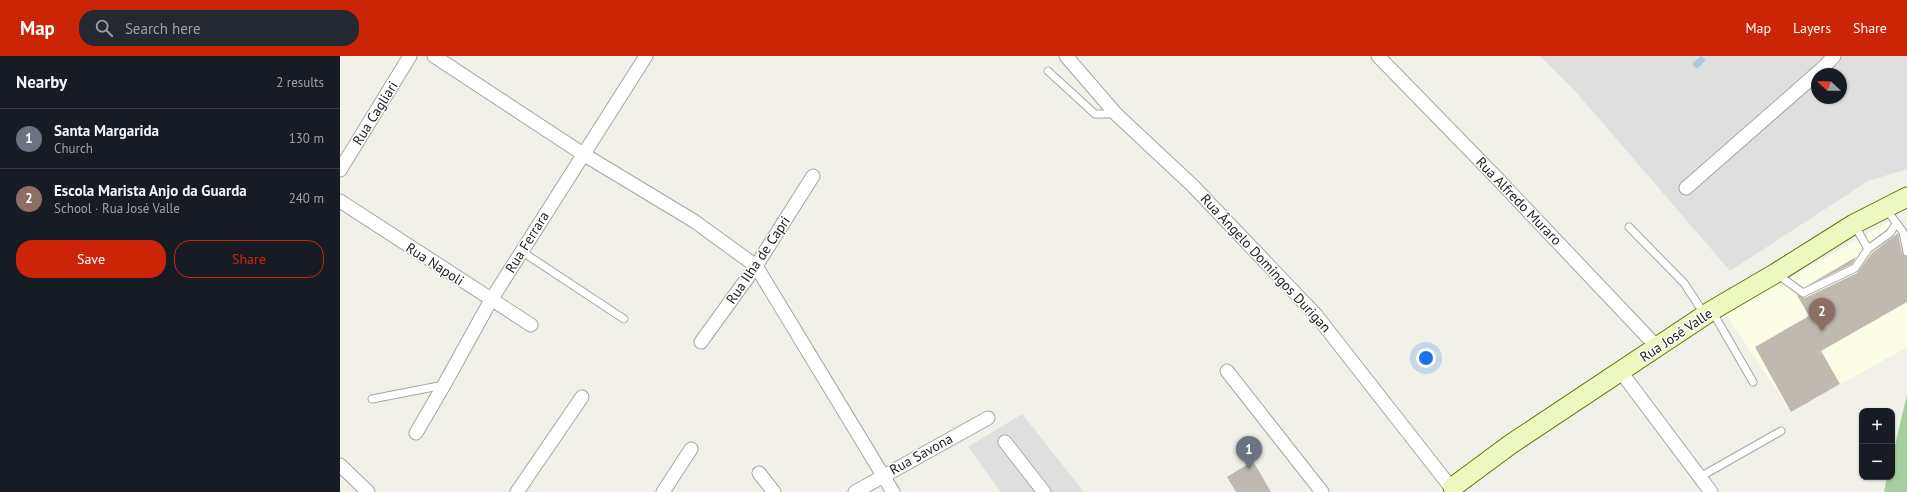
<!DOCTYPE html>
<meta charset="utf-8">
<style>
body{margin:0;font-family:"PT Sans",sans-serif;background:#242831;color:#f1f3f6}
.controls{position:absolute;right:12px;bottom:12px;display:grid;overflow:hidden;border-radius:8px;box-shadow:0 1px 3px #0004}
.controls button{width:36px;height:36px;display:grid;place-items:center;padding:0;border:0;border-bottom:1px solid #363941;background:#171b24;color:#f1f3f6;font:20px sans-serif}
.compass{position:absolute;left:1471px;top:12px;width:36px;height:36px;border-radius:50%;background:#171b24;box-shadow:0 1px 3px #0004;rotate:292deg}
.you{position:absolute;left:1086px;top:302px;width:14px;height:14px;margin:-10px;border:3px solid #fff;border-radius:50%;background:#1a73e8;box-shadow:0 0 0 6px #1a73e833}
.badge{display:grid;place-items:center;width:26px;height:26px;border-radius:50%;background:#cc2407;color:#fff;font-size:13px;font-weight:700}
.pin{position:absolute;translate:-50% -33px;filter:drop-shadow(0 1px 2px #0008)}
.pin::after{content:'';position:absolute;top:21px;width:14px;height:12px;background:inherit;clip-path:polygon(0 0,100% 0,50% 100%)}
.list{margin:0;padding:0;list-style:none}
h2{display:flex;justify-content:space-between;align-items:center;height:52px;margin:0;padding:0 16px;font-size:17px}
h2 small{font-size:13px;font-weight:400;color:#9ea1a6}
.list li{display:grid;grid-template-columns:26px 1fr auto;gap:12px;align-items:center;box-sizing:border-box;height:60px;padding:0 16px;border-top:1px solid #363941}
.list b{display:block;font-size:15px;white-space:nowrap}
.list p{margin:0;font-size:13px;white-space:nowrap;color:#9ea1a6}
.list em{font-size:13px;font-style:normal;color:#9ea1a6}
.actions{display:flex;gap:8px;padding:12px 16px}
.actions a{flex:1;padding:9px 0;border:1px solid #cc2407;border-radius:16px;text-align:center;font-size:14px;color:#cc2407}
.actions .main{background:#cc2407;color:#fff}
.icon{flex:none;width:22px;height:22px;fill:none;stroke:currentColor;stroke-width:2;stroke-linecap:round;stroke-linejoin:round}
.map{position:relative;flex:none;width:1567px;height:436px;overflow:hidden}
header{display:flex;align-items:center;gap:24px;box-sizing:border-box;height:56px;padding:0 20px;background:#cc2407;color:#fff}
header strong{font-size:19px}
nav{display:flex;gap:22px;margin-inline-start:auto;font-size:14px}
.search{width:280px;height:36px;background:#242831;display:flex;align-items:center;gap:10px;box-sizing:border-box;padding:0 14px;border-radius:16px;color:#9ea1a6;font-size:15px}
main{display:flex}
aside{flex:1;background:#171b24}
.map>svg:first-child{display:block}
.residential{fill:#e0dfdf;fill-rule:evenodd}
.education{fill:#fbfee5}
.forest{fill:#a6cf9f}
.water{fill:#abcbdd}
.building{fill:#bfb9b2}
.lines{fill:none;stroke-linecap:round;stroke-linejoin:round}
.lane-casing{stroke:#a6a6a6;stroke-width:9}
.street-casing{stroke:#a6a6a6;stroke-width:15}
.secondary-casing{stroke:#5c7809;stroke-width:21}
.lane{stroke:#fff;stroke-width:7}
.street{stroke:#fff;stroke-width:13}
.secondary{stroke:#edf8c0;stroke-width:19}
.labels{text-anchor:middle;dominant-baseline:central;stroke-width:3;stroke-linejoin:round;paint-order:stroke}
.street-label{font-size:14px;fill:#222;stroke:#fff}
</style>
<header>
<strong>Map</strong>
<div class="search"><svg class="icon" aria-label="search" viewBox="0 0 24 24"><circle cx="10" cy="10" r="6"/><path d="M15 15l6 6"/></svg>Search here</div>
<nav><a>Map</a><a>Layers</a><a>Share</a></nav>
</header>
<main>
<aside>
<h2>Nearby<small>2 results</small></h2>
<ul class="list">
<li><span class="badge" style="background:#6b7280">1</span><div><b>Santa Margarida</b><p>Church</p></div><em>130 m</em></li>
<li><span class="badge" style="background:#8d6e63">2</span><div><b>Escola Marista Anjo da Guarda</b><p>School · Rua José Valle</p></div><em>240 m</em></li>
</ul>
<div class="actions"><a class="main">Save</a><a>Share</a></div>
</aside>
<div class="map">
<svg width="1567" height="436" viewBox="0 0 1567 436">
<rect width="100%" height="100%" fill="#f1f0e9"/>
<path class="residential" d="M1200,0H1567V113L1528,125L1390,215L1236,36ZM1477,18H1501V42H1477Z
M682,358L744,436H661L628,391Z"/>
<path class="education" d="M1552,164L1567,190V291L1451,356L1386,258Z"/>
<path class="forest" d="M1567,339V436H1544L1547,421H1552V402Z"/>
<path class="water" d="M1361,0L1366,4L1357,13L1352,8Z"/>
<path class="building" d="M1558,177L1562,197L1567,201V246L1481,295L1500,328L1451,356L1415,291L1469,260L1457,239L1465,242L1517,217L1532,197Z
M1516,201L1512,208L1465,231Z
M913,405L931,436H896L887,421Z"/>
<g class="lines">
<g class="lane-casing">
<path id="lane" d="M708,15L755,58H776
M1546,153L1563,176L1567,196
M1514,168L1528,193
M1289,171L1344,227L1365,259
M181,195L284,263
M1437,218L1463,237L1515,212L1528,193L1550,177L1556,168
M1372,255L1413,326
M32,343L104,329
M1360,421L1441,375"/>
</g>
<g class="street-casing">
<path id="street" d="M94,0L243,98L354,165L416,210L553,436
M726,0L776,58L853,130L976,259L1109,429
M1038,0L1153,118L1318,292
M0,114L70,0
M1346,132L1483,12L1494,0
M0,145L191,269
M361,286L416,210L473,120
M887,315L982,436
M1281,316L1371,436
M76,377L104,329L151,244L306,0
M665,386L704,436
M0,409L28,436
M419,417L434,436
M177,436L242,341
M323,436L351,393
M515,436L648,362"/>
</g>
<g class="secondary-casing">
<path id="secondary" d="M1113,431L1171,388L1371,255L1436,217L1514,168L1567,141"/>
</g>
<use href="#lane" class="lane"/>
<use href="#street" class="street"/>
<use href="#secondary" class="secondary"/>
</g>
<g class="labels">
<g class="street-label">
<text transform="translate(35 57) rotate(-58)">Rua Cagliari</text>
<text transform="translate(1179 145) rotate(46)">Rua Alfredo Muraro</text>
<text transform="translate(187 186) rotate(-58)">Rua Ferrara</text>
<text transform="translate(418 204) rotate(-56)">Rua Ilha de Capri</text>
<text transform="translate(926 207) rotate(47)">Rua Ângelo Domingos Durigan</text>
<text transform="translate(95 208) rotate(33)">Rua Napoli</text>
<text transform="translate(1336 279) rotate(-34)">Rua José Valle</text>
<text transform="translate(581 398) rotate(-29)">Rua Savona</text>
</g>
</g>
</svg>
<div class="controls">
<button>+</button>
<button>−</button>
</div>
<svg class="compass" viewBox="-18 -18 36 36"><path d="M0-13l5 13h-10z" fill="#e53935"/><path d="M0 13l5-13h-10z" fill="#9ea1a6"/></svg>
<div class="you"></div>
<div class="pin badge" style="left:909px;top:413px;background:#6b7280">1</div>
<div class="pin badge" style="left:1482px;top:275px;background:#8d6e63">2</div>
</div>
</main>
